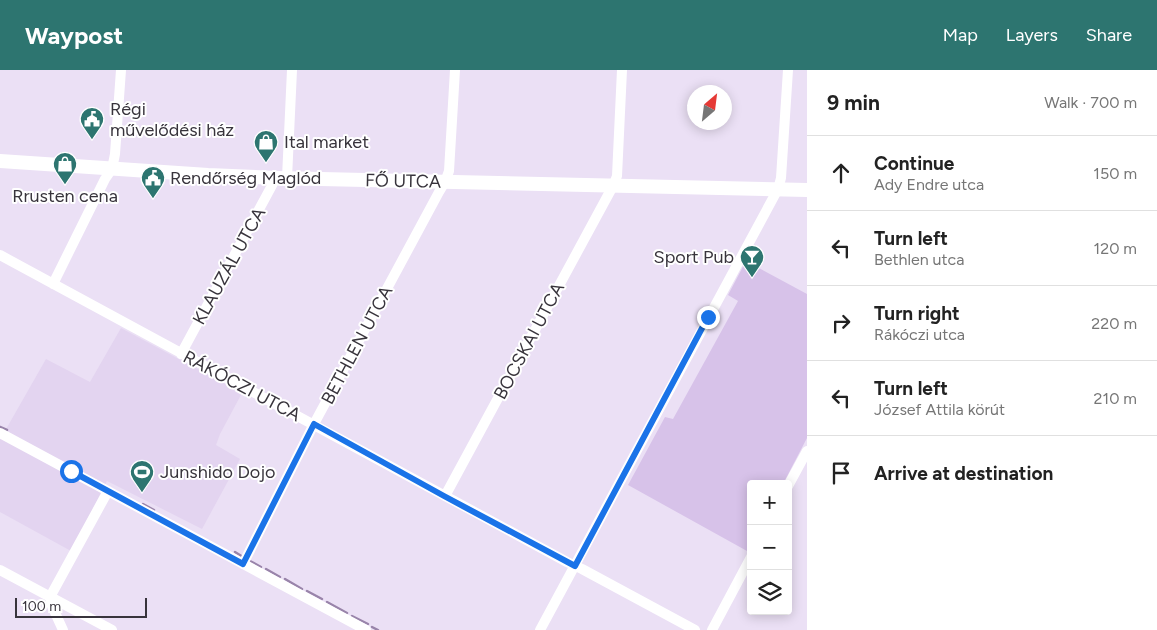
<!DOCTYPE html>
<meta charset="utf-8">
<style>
body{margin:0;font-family:Figtree,sans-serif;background:#f6f6f6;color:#222}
.controls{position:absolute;right:15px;bottom:15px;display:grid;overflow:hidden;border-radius:5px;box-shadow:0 2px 12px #0003}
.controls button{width:45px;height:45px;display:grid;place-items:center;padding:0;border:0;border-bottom:1px solid #e0e0e0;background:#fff;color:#222;font:25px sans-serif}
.compass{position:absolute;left:687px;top:15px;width:45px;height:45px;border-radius:50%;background:#fff;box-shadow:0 2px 12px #0003;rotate:28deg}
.scale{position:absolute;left:15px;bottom:12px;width:132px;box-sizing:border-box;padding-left:5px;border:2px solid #38343c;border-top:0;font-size:14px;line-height:18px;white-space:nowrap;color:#38343c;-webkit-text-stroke:4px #fff;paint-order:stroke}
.stop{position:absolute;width:15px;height:15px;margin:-11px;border:4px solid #1a73e8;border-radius:50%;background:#fff}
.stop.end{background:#1a73e8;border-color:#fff;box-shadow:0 1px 5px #0008}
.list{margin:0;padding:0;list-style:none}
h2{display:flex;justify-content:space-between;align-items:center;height:65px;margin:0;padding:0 20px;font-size:21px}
h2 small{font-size:16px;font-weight:400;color:#767676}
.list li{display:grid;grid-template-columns:32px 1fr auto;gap:15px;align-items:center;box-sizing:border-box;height:75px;padding:0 20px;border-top:1px solid #e0e0e0}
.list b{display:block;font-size:19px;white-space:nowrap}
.list p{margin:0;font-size:16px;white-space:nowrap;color:#767676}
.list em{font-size:16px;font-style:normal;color:#767676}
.icon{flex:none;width:28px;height:28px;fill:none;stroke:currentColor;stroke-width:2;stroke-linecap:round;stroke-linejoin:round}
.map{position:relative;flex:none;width:807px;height:560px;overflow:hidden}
header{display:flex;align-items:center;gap:30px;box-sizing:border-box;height:70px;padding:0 25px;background:#2d7570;color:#fff}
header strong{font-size:24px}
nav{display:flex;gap:28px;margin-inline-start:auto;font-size:18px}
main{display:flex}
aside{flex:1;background:#fff}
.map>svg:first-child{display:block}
.built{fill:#e3d4f0}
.green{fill:#d7c2e9}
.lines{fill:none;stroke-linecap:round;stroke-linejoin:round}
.stream{stroke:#9984aa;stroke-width:2.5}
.minor{stroke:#fff;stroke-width:10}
.secondary{stroke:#fff;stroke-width:14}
.route{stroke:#1a73e8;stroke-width:6}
.labels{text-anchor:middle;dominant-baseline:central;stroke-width:4;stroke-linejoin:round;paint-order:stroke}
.poi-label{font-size:18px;fill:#38343c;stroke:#fff;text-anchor:start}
.street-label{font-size:18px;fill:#38343c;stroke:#fff}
</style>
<header>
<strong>Waypost</strong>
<nav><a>Map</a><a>Layers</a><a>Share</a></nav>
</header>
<main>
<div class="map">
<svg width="807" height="560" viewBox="0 0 807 560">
<rect width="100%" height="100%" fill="#ebe0f5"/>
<path class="built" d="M121,258L242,323L220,364L216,375L240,389L202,459L107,411L71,481L0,442V359L5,361L46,289L90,312Z"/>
<path class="green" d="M746,191L807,224V368L783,414H751V474L747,481L628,415L665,347L673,349L738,231L728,225Z"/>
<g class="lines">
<path class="stream" d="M0,357L7,360
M143,434L154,440
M235,482L243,487
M250,491L261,497
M266,499L280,507
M285,509L302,519
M307,521L322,529
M327,532L347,543
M352,546L368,554
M372,557L378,560"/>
<path class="minor" d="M287,108L292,0
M0,185L567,492L582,499L695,560
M53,214L105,109L112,99L115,84L121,0
M181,284L276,108
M0,363L366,560
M788,416L807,381
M445,426L613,116L617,106L622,0
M243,494L314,354L439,122L445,112L449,101L455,0
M0,500L112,560
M50,527L108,421
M50,527L52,536L63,560
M540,560L778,119L781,108L788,0
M712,560L751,487"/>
<path class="secondary" d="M0,91L208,105L276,108L807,120"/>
</g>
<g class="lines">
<path class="route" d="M71,401L243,494L314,354L444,426L575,496L708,247"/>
</g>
<defs>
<g id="civic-pin" transform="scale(1.25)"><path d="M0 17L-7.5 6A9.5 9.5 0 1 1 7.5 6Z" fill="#2d7570" stroke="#fff"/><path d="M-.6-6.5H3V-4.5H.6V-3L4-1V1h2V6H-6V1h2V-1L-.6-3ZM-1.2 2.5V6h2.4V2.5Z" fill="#fff"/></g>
<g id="shop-pin" transform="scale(1.25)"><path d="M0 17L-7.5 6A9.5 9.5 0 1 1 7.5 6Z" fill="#2d7570" stroke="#fff"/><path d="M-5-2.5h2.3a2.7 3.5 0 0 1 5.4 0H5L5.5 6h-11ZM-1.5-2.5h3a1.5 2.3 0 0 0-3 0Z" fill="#fff"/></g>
<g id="bar-pin" transform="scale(1.25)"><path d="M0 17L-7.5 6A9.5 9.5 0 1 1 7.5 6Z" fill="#2d7570" stroke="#fff"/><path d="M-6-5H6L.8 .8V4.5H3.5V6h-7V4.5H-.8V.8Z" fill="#fff"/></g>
<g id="stadium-pin" transform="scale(1.25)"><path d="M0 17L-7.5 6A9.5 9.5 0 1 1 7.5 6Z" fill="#2d7570" stroke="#fff"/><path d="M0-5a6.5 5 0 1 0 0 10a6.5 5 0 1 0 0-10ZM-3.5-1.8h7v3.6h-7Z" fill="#fff"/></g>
</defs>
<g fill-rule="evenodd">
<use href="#civic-pin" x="92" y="49"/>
<use href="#shop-pin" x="266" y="72"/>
<use href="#shop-pin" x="65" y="94"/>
<use href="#civic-pin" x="153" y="108"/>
<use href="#bar-pin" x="752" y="187"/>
<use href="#stadium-pin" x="142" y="402"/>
</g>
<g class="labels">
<g class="poi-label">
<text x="110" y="39">Régi<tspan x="110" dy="21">művelődési ház</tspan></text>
<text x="284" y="72">Ital market</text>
<text x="170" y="108">Rendőrség Maglód</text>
<text x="65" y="126" text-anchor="middle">Rrusten cena</text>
<text x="734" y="187" text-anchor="end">Sport Pub</text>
<text x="160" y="402">Junshido Dojo</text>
</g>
<g class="street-label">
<text transform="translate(403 111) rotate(1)">FŐ UTCA</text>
<text transform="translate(229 196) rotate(-61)">KLAUZÁL UTCA</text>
<text transform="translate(529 271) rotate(-62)">BOCSKAI UTCA</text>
<text transform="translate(357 275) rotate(-62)">BETHLEN UTCA</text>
<text transform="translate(242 316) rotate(28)">RÁKÓCZI UTCA</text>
</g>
</g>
</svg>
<div class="controls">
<button>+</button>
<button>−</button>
<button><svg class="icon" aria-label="layers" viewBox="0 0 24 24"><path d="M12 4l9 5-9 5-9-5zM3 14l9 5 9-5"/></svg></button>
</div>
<svg class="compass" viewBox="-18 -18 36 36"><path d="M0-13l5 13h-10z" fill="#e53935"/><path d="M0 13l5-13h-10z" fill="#767676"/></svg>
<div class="scale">100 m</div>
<div class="stop" style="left:71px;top:401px"></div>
<div class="stop end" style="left:708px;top:247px"></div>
</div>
<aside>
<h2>9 min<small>Walk · 700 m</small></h2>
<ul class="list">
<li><svg class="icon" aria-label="ahead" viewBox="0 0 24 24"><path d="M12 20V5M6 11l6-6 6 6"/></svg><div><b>Continue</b><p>Ady Endre utca</p></div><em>150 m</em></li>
<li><svg class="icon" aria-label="left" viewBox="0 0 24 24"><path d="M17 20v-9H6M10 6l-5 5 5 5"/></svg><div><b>Turn left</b><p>Bethlen utca</p></div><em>120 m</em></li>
<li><svg class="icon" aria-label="right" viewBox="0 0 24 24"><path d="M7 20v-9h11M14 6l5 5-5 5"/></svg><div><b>Turn right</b><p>Rákóczi utca</p></div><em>220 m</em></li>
<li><svg class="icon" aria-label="left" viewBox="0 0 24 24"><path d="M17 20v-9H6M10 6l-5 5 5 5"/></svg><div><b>Turn left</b><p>József Attila körút</p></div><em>210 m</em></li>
<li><svg class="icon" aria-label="arrive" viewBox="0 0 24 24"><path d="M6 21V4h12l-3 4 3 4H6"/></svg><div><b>Arrive at destination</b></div></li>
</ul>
</aside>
</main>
